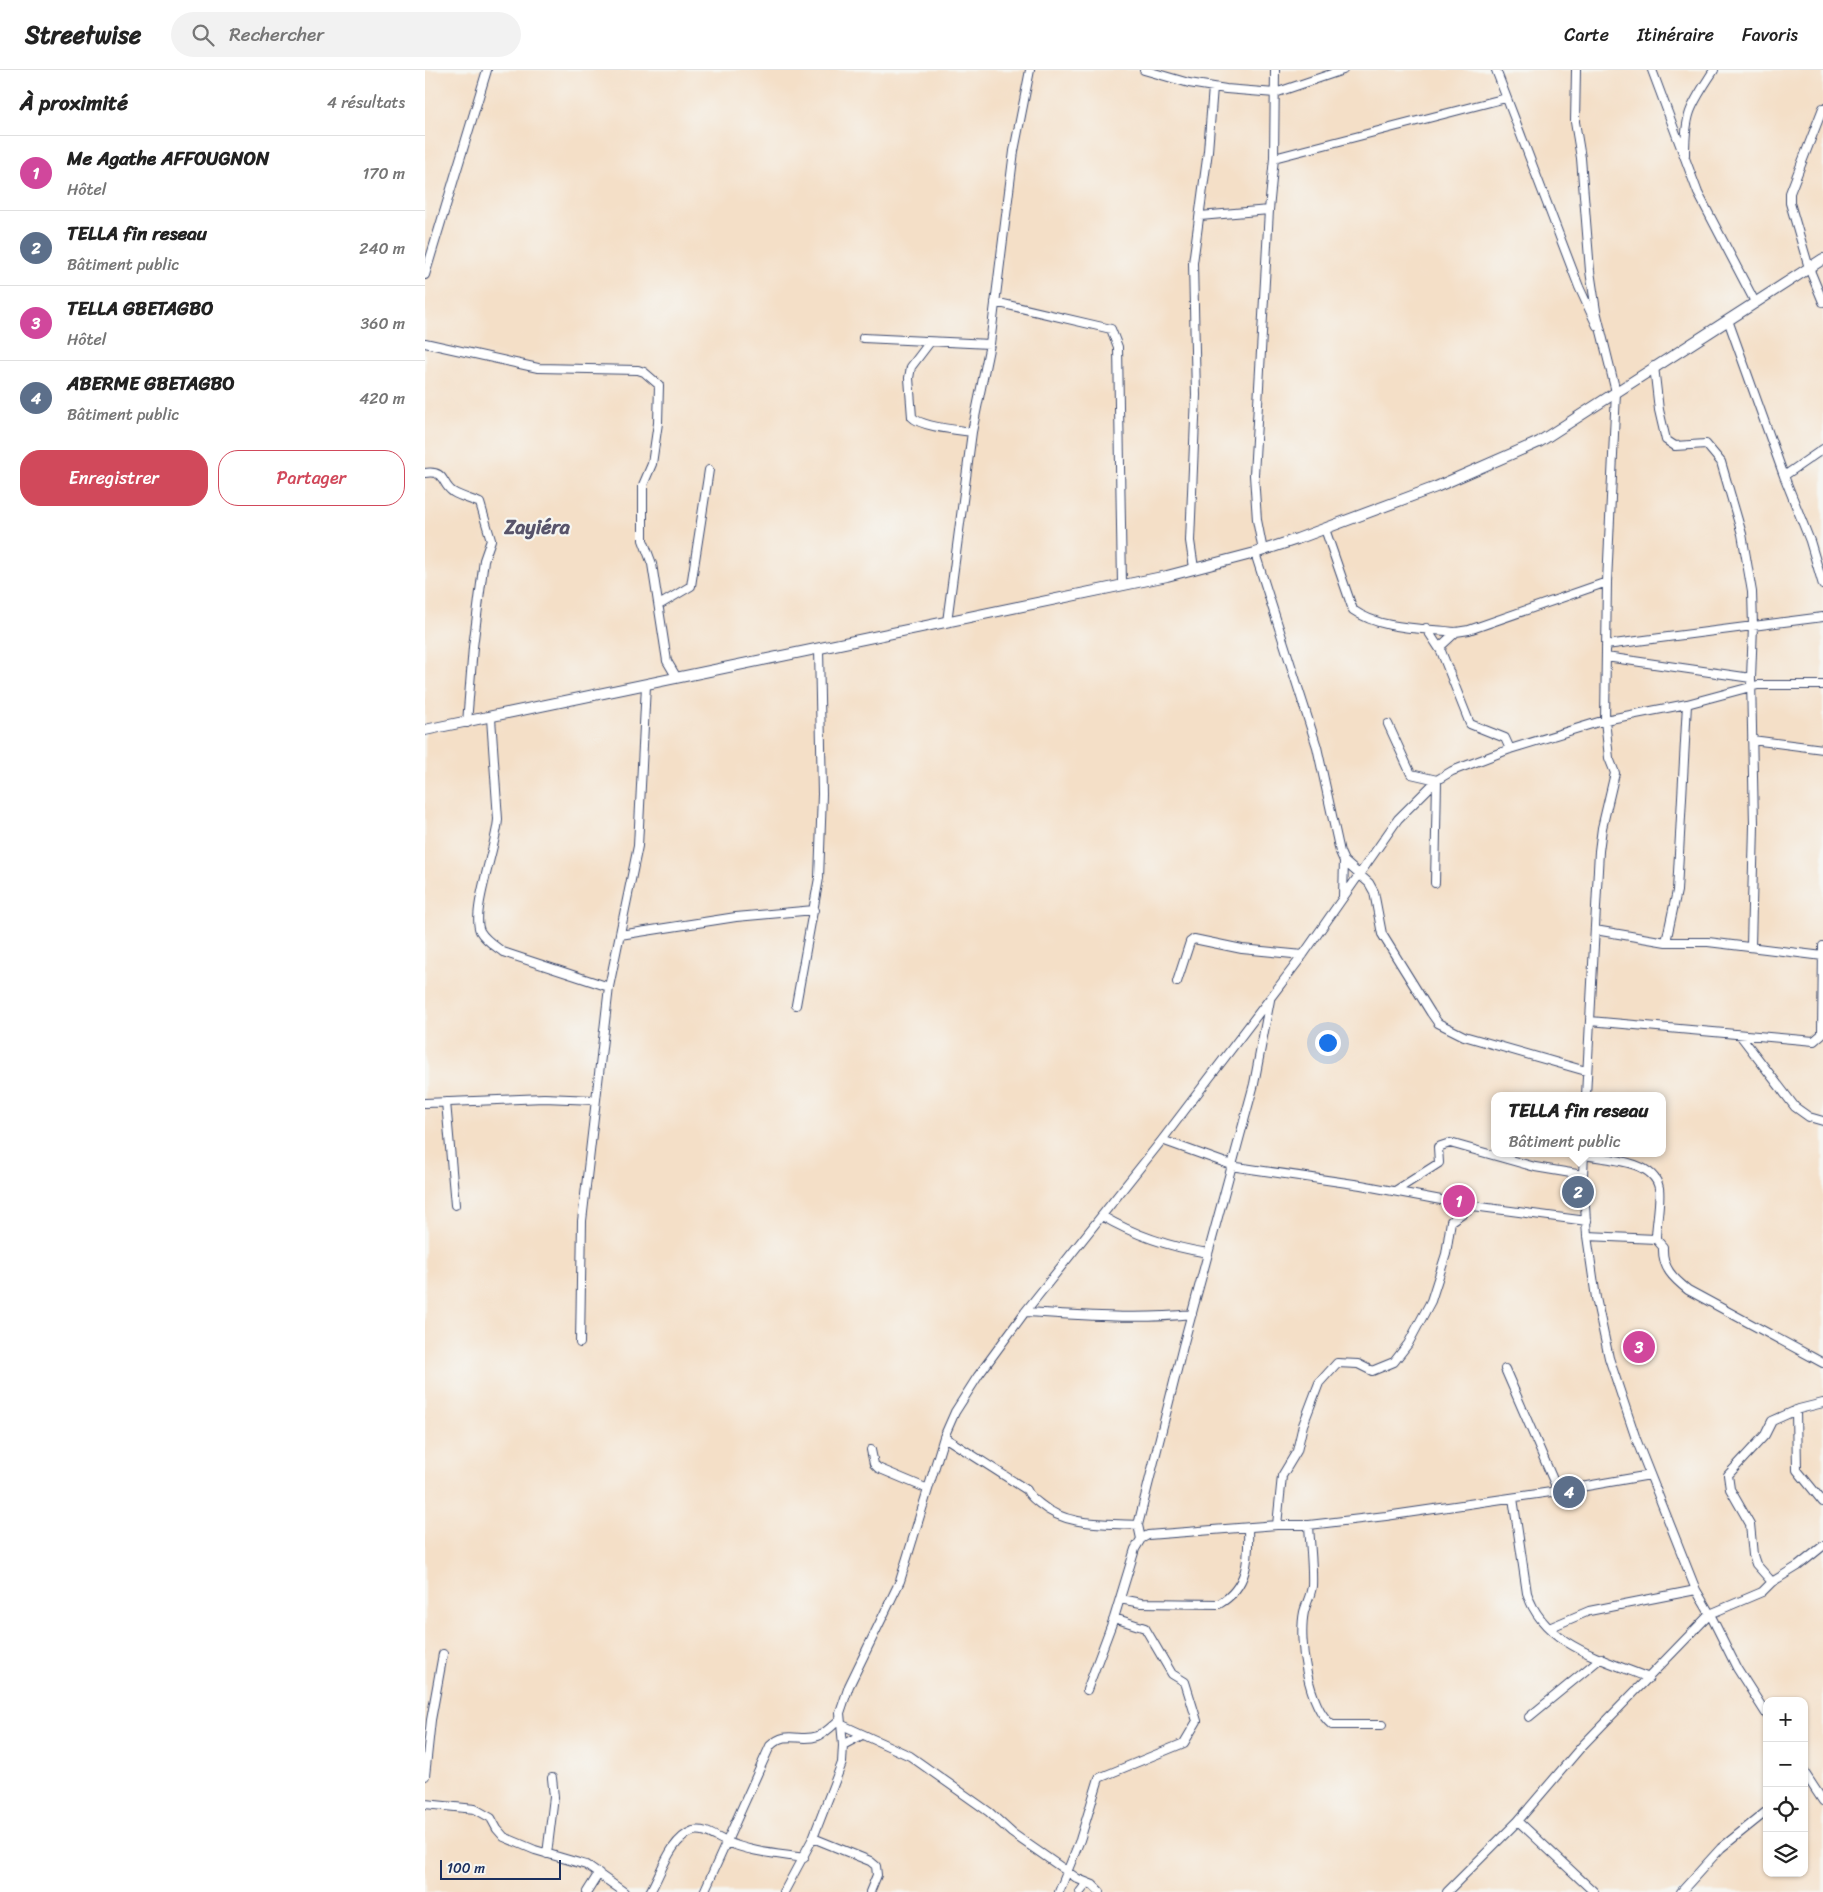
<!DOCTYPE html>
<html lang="fr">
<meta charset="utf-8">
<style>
body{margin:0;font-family:Sriracha,sans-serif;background:#f2f2f2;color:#222}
.controls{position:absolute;right:15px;bottom:15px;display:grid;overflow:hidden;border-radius:10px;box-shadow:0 1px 4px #0004}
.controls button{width:45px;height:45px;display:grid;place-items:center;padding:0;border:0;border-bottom:1px solid #e0e0e0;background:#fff;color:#222;font:25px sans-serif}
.scale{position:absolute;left:15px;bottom:12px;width:121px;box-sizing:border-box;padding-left:5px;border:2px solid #1b2f5e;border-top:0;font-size:14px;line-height:18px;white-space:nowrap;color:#1b2f5e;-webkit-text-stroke:4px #f6f6f2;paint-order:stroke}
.you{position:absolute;left:902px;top:972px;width:18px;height:18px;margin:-12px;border:4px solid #fff;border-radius:50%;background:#1a73e8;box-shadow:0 0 0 8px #1a73e833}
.badge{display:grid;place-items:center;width:32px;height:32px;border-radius:50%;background:#d1495b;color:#fff;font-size:16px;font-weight:700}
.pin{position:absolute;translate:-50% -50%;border:2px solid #fff;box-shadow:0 1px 5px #0006}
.popup{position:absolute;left:1066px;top:1022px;width:175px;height:65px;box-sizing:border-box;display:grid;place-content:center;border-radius:10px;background:#fff;filter:drop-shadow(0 1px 4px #0005);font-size:16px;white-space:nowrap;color:#767676}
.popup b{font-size:19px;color:#222}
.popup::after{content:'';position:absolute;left:50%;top:100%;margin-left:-10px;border:10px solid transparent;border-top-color:#fff}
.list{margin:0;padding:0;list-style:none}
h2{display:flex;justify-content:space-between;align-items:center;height:65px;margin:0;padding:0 20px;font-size:21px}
h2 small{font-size:16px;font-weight:400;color:#767676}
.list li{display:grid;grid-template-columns:32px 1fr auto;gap:15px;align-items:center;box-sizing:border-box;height:75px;padding:0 20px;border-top:1px solid #e0e0e0}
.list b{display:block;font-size:19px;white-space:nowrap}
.list p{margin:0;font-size:16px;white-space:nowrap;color:#767676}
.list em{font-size:16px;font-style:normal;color:#767676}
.actions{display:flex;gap:10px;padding:15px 20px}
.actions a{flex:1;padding:11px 0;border:1px solid #d1495b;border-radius:20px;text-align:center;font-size:18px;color:#d1495b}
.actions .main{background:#d1495b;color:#fff}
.icon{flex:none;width:28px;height:28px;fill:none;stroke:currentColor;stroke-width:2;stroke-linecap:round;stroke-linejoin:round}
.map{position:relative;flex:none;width:1398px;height:1822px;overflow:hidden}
header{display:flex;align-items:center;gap:30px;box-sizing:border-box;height:70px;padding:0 25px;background:#fff;border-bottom:1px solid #e0e0e0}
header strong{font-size:24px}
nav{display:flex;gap:28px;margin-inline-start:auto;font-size:18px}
.search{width:350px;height:45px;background:#f2f2f2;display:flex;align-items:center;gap:12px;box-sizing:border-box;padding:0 18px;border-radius:28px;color:#767676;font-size:19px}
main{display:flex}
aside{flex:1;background:#fff}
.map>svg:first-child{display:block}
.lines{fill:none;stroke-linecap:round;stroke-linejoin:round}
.minor-casing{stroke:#3c496e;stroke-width:10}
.major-casing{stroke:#3c496e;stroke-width:12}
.minor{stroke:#fff;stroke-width:8}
.major{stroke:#fff;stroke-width:10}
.labels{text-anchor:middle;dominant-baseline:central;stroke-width:4.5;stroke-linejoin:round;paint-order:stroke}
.quarter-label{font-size:20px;font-weight:bold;fill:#58546a;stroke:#f6f6f2}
</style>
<header>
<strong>Streetwise</strong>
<div class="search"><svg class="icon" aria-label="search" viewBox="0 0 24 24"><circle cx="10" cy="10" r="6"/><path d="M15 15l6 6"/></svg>Rechercher</div>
<nav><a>Carte</a><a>Itinéraire</a><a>Favoris</a></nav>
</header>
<main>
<aside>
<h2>À proximité<small>4 résultats</small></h2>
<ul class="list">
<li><span class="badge" style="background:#d1479c">1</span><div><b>Me Agathe AFFOUGNON</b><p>Hôtel</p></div><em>170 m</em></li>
<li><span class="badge" style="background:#5c6f8a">2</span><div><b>TELLA fin reseau</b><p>Bâtiment public</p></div><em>240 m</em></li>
<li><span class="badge" style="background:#d1479c">3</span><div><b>TELLA GBETAGBO</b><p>Hôtel</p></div><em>360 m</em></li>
<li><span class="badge" style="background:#5c6f8a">4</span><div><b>ABERME GBETAGBO</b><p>Bâtiment public</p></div><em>420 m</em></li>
</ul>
<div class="actions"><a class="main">Enregistrer</a><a>Partager</a></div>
</aside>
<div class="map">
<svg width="1398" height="1822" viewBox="0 0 1398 1822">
<rect width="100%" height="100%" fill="#f6f6f2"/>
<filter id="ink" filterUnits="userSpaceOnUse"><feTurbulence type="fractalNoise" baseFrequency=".02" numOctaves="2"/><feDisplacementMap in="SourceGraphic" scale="10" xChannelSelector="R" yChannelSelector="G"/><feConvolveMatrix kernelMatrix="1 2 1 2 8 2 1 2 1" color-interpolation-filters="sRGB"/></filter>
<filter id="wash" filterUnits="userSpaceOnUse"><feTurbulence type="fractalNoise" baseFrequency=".0096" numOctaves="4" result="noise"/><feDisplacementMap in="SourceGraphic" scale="20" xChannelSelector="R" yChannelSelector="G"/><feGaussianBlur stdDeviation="1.12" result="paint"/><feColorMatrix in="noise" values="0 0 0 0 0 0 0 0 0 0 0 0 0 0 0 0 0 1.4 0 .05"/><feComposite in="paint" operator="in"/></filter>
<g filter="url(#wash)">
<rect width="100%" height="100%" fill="#f4dfc7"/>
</g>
<g filter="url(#ink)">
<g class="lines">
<g class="minor-casing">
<path id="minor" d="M719,0L764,13L801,19L850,23L918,0
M1071,0L1154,217L1172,256
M1151,0L1150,52L1156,88L1165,201L1171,241L1191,322L1182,512L1180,650L1184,688L1190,703L1177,758L1174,781L1161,1026
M1227,0L1273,123L1330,232
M1398,38L1365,123V133L1384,198L1398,232
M1260,85C1260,41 1266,36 1289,0
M849,88L1081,28
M775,146L844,140
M0,205L62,0
M570,232L686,259L693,277L697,514
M1303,250L1359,406L1385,471L1398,515
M438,268L565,274
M505,272L486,297L484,308L487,347C496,357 533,360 547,362
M0,273L113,298L213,300L219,302L234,315L233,353L227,394L218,415V470L227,494L242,591L252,608
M1229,296L1234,340L1241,370L1250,376L1281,374L1296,392L1317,464L1327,522L1328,556L1326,608L1329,755L1326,876
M0,403C21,400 16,414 28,422C36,427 46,429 55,433L66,470L59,490L48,577L42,653
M1359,406L1398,379
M900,459L928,540C956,560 997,558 1031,562L1044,560L1182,512
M838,481L832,450L829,405L844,140L849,88L850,0
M830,483L892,677L915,782L919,791L944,813L949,822L957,864L1006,943L1013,953L1039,966L1161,1001
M769,498L765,471L771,325L768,193L783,81L788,17
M234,535L266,516L284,400
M522,552L547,362L565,274L589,81L605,0
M1001,558L1016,581L1045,654L1080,668L1085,679
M1181,575L1398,547
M1016,581L1017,575L1031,562
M1181,587L1326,608
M66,648L73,749C72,774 46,841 55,861C60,870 70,876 78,882L184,917
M963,654L986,704L1012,710L1010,813
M1327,670L1398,679
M918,826L919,791
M1170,860L1241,872H1283L1398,886
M195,865L311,847L389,840
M1241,872L1252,821L1262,634
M752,912L765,872L769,869L817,879L878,885
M371,935L394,808L397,724L394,579
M1165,951L1389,971L1397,964L1398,876
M1315,965L1370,1037L1384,1047L1398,1051
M21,1032L30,1135
M0,1033L119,1028L170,1030
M737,1070L812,1097L936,1115L1048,1136L1162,1151
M1159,1083L1158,1105L1162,1166L1171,1228L1184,1288L1211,1369L1271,1520L1285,1544L1312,1598L1342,1645
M1159,1085C1180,1089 1229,1090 1234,1118C1236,1133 1231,1153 1231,1169
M970,1121L1014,1093L1013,1077L1025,1073L1110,1097L1158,1105
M677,1146C711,1166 744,1177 783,1183
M1162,1166L1231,1169L1238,1177C1237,1198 1248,1208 1263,1220L1398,1293
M600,1242C656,1245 711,1250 767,1244
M155,1273L157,1151L184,917L213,776L221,615
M1080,1299L1133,1421
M1371,1340L1372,1400L1398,1432
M519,1367L602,1420C604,1426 610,1430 615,1434C642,1457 680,1453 713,1455
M446,1380L449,1394L453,1398L503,1419
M1088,1428L1102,1523C1118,1575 1178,1589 1224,1608
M852,1455L857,1406L872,1381L878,1355L894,1313L912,1293L933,1294L947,1301L969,1292L983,1274L1006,1231L1021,1184L1026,1151L1048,1136
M884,1455C885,1475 888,1496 887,1516C886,1525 881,1534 879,1542C873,1571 883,1636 907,1655H957
M716,1469L713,1455L758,1276L829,1014L845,930
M1347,1512L1331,1494L1328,1485L1325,1454L1305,1419L1303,1405L1340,1365L1347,1351L1374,1339L1398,1333
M695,1529L716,1533L794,1534C823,1517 824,1489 823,1458
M1124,1558L1164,1541L1271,1520
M662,1620L689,1548L710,1479L716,1469L723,1465L852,1455H884L961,1446L1133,1421L1225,1405
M1104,1647L1176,1588
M415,1654L485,1686L564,1742L587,1763L653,1809L668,1815L675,1822
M418,1675L437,1665
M1379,1702L1398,1731
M0,1706L6,1650L18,1584
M0,1734L50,1739L66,1748L72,1759L79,1767L110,1780L161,1795L199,1822
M1093,1751L1169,1822
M388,1768L445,1791L451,1796L452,1805L445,1822
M122,1784L129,1727L127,1708
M162,1822L174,1803
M225,1822C236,1804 245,1769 268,1761C280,1758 290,1767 300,1771C324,1782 353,1784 379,1788
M279,1822L345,1676C363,1659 374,1673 393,1666C401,1663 409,1654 415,1649
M359,1822L388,1768L417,1693L418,1675L415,1643L424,1616L475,1511L519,1367L530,1342L553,1306L600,1242L737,1070L878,885L973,749L1012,710L1027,701L1085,679L1180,650L1262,634L1333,615H1398
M634,1822L655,1770L674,1708L759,1673L772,1651L760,1612L747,1604L720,1558L689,1548
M655,1822L662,1813
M1022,1822L1093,1751L1157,1676L1285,1544L1337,1522L1347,1512L1373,1496L1398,1476
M1256,1822L1296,1778L1342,1741"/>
</g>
<g class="major-casing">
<path id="major" d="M0,660L742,506L830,483L872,469L1011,417L1114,372L1398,189"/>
</g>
<use href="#minor" class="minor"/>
<use href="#major" class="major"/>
</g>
</g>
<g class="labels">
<g class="quarter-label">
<text x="112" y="457">Zayiéra</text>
</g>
</g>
</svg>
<div class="controls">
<button>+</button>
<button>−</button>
<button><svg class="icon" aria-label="locate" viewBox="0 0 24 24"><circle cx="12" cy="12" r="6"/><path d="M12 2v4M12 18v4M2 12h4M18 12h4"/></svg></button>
<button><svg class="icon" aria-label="layers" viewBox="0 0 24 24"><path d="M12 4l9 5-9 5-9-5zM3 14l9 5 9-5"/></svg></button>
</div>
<div class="scale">100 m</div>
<div class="you"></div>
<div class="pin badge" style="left:1034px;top:1131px;background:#d1479c">1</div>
<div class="pin badge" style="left:1153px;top:1122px;background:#5c6f8a">2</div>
<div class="popup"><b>TELLA fin reseau</b>Bâtiment public</div>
<div class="pin badge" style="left:1214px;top:1277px;background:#d1479c">3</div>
<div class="pin badge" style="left:1144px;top:1422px;background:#5c6f8a">4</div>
</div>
</main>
